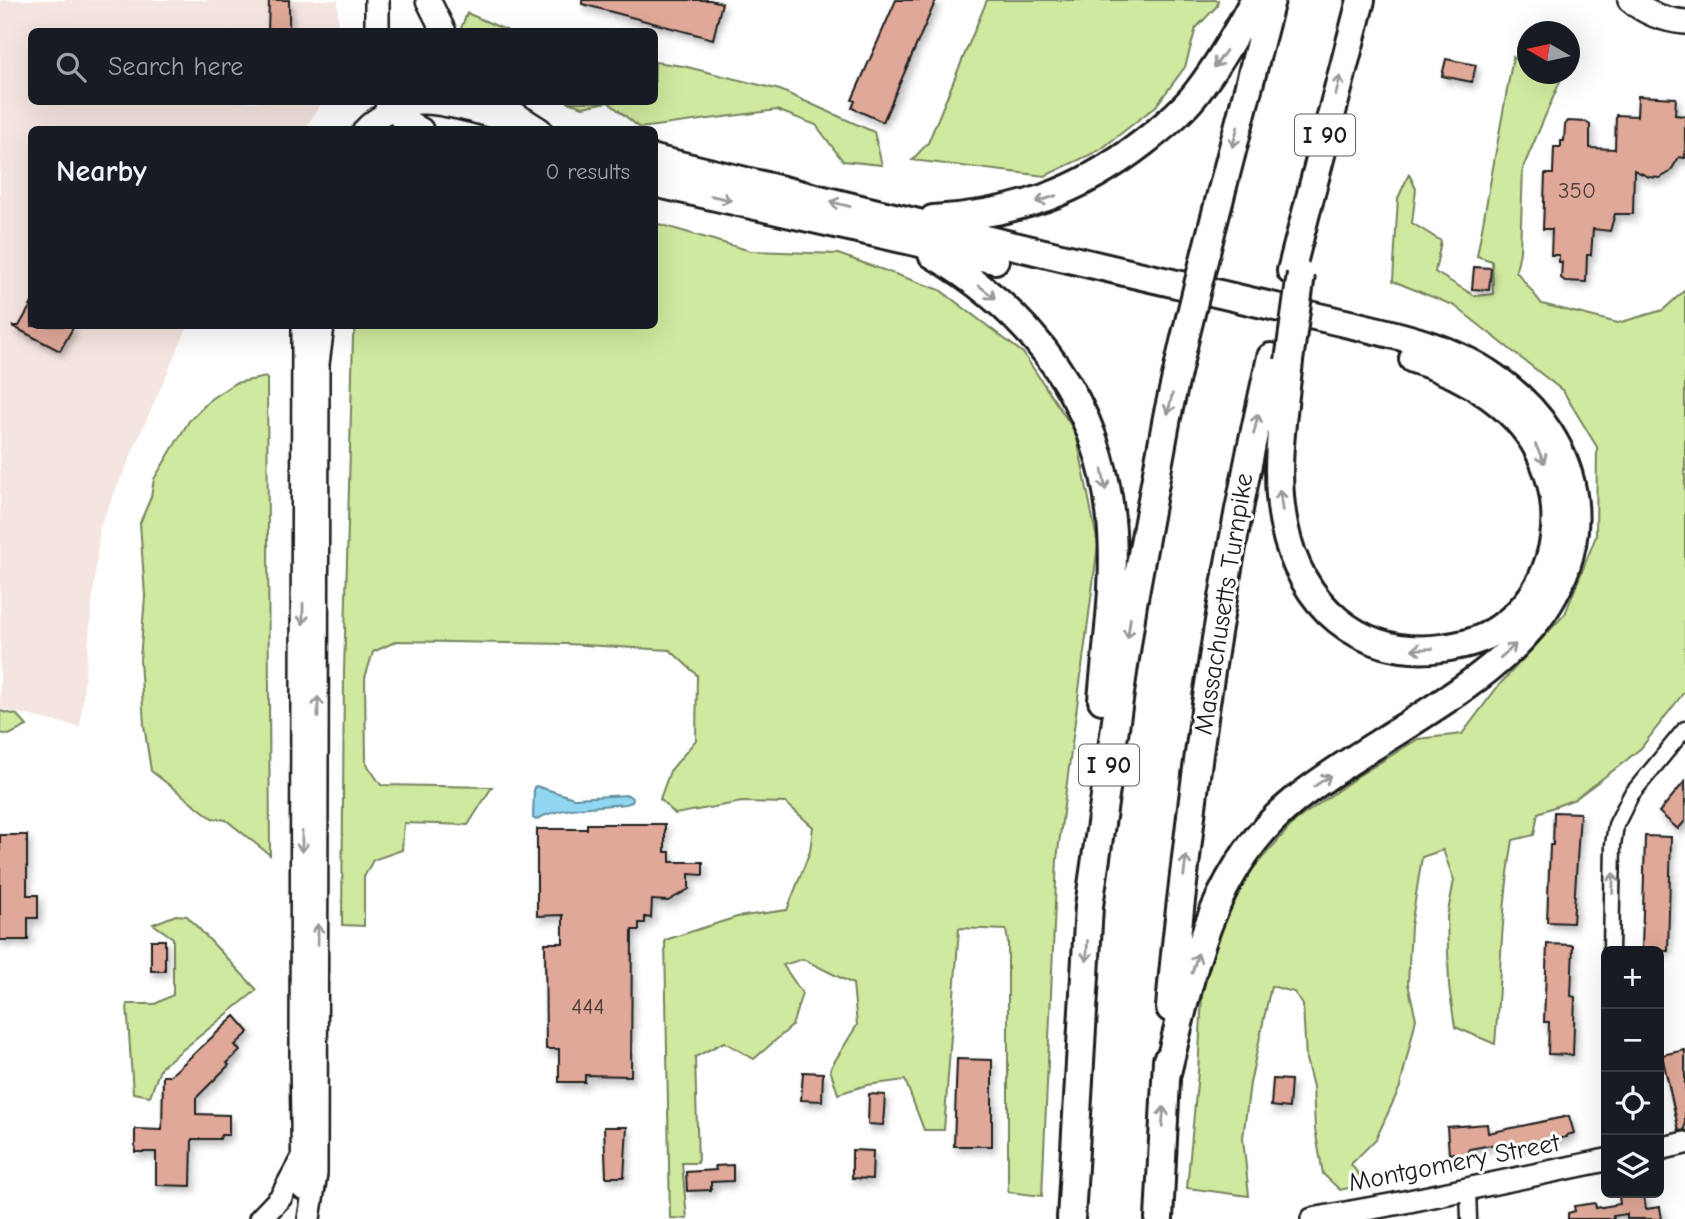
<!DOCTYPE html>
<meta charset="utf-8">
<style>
body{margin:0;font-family:"Comic Neue",sans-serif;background:#242831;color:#f1f3f6}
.controls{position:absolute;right:21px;bottom:21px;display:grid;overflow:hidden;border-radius:10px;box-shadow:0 7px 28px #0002}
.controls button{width:63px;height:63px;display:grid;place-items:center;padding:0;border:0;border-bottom:2px solid #363941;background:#171b24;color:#f1f3f6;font:35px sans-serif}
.compass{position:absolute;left:1517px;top:21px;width:63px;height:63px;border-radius:50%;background:#171b24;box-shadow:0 7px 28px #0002;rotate:279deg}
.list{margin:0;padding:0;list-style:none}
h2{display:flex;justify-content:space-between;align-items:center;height:91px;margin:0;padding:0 28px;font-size:30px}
h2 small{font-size:23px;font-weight:400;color:#9ea1a6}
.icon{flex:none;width:38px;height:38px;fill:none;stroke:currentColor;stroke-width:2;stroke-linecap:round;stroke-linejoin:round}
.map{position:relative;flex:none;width:1685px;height:1219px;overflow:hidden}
.search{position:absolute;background:#171b24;box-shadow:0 7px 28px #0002;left:28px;top:28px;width:630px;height:77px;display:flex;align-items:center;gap:18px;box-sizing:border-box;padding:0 24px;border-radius:10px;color:#9ea1a6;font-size:26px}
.panel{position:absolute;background:#171b24;box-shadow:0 7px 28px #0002;left:28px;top:126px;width:630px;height:203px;border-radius:10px}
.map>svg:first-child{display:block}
.built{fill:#f5e5e0}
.green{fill:#cfe99f;stroke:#76825e;stroke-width:2}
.water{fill:#8fd6f0;stroke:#618c9b;stroke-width:2}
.building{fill:#dfa898;stroke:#1c1c1c;stroke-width:2;filter:url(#shadow)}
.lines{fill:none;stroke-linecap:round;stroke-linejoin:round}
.minor-casing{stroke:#1c1c1c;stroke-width:19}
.secondary-casing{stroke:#1c1c1c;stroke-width:26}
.primary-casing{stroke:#1c1c1c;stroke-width:28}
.motorway-casing{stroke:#1c1c1c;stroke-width:32}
.minor{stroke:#fff;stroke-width:14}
.secondary{stroke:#fff;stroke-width:21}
.primary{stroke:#fff;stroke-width:23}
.motorway{stroke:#fff;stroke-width:26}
.motorway-bridge-casing{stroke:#1c1c1c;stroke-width:32;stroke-linecap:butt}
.motorway-bridge{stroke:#fff;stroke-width:26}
.oneway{stroke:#999}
.labels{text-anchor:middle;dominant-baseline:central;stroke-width:6;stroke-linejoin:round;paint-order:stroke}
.number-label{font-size:23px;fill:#4d3f3b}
.shield{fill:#fff;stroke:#606060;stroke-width:2}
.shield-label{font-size:24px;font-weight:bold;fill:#1c1c1c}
.street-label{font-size:26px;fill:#1c1c1c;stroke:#fff}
</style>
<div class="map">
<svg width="1685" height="1219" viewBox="0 0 1685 1219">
<defs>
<filter id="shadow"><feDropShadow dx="3" dy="5" stdDeviation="3.5" flood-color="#0004"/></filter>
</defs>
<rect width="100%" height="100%" fill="#fff"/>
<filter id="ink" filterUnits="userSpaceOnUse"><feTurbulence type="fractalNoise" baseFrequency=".0143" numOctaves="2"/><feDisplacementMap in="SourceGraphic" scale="14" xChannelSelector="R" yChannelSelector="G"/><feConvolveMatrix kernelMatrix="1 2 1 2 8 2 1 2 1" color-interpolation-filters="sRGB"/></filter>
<g filter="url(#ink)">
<path class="built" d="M0,0H338V31L32,32V102H322L305,129L32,130V326H188L100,526L80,727L0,709Z"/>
<path class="green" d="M987,0H1218L1217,6L1196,28L1185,67L1156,106L1100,150L1045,176L912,160L928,143Z
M467,13L508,31H460Z
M1513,57L1527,66L1528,74H1560L1561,79L1523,168L1520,252L1516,271L1542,304L1618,323L1663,310L1685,290V691L1641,748L1623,763L1575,799L1538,813L1534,835L1513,840C1501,908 1501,976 1495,1044L1455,1027L1449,987L1447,917L1454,880L1443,850L1422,857L1411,926L1408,984L1416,1019L1400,1087L1376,1139L1351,1164L1366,1184L1340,1190L1323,1174L1315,1129L1313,1087L1306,1059L1303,1005L1294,992L1271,986L1250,1083L1243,1138L1249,1196L1187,1188L1198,1072L1202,996L1216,932L1250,872L1295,821L1358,776L1418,739L1462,734L1499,685L1565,614L1596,536L1597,447L1563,391L1455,306L1393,281L1398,198L1409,174L1416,189L1412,223L1441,241L1435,272L1475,296L1493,294L1492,261L1477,256Z
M655,62L683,66L780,90L874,132L882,165L843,161L816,125L777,110L640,128L608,102L583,107L567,102H654Z
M655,223L751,251L838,254L940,290L1023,353L1076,433L1098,545L1057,859L1042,1196L1008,1192V942L1006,930L959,928L944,1130H924L905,1080L867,1085L838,1094L830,1069L857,1025L853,984L803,959L783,965L802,993L792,1026L754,1059L724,1042L695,1057L698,1163H682L687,1219L670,1218L665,940L737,917L787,910L810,851L813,827L786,803L742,802L675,814L660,799L670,771L696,740L697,675L670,650L567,644L397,641L373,652L365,678L366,763L381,785L492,787L468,825L404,823L402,850L373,860L364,877V926L342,925L344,672L353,337L357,326H654Z
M267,377L270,855L226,820L212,818L151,771L144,725L140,660L145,596L140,523L151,497L154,479L189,421L212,398L235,383Z
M0,711L17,715L27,726L9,735L0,733Z
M176,915L187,916L257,990L161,1067L150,1096L133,1093L127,1004H155L173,995V938L153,924Z"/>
<path class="water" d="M536,786L574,798L628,795L633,799L632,802L626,804C602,806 555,807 536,820L533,818L534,787Z"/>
<path class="building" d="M269,0H289V32H268Z
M582,0H710L722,3L713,39L582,4Z
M896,0H936L883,122L852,108L855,101L852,100Z
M1446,59L1476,65L1472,82L1442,76Z
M1638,96L1676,98L1675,115L1685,116V158L1679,157L1670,172L1660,178L1649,177L1634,170L1633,214H1615L1610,231L1593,229L1591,255H1587L1586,282L1565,281L1561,278L1562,262H1559V255H1551L1552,229H1543L1545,174H1553L1554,147H1561V141H1564L1565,125L1568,121L1586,122L1590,125V148L1615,149L1616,115L1637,116Z
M1474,267L1491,268L1489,290L1472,289Z
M32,303V326H74L60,351L12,326H19Z
M1685,781V821L1678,829L1659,812Z
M1554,812L1580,813L1573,923L1547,922L1550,845H1553Z
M587,824H665V852H670V862H703V875L689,874V889L668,901L652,900L651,918L645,917V923H639V930H632L631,1076L585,1075V1082H559V1049H546L545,943H563V915L537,916V829H587Z
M0,835H27V895H38V918H28V940H0Z
M1645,836L1671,837L1668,951H1642Z
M151,940H165V971H151Z
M1547,944L1573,945L1571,996L1575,997L1573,1055L1548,1054L1549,1022H1544Z
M235,1016L249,1032L235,1045L240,1051L227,1063L229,1065L196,1098V1114L229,1115V1135H221L220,1139H192L191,1186L156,1185V1152H135V1129L162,1130L163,1076H170Z
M1685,1050V1130L1679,1131L1662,1055Z
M957,1059L992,1060V1146H954Z
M803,1072L823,1073L822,1101L801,1100Z
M1273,1079L1291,1080L1289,1108L1271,1106Z
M869,1094L885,1095L883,1125L868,1124Z
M1569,1116L1574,1133L1567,1135V1137L1503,1150L1502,1143L1469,1149L1467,1157L1454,1158V1153L1449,1154L1447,1127L1487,1124L1488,1133Z
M604,1127H627L624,1177H606Z
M852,1150L873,1151L872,1179L852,1178Z
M733,1165V1181L711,1182V1190L687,1191L686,1172L716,1170L715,1166Z
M1639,1193V1197L1644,1196L1646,1209L1660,1207L1662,1219H1627V1214L1613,1216L1614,1219H1568V1213L1575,1211L1574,1206L1595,1203L1596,1208L1620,1204L1619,1197Z"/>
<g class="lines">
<g class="minor-casing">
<path id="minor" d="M1611,951L1613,845L1616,825L1631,795L1685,729
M1468,1189L1469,1219"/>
</g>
<g class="secondary-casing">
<path id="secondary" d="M364,130C374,118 396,107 411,104C438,98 502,120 529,128
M303,326L301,1056L303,1189
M1659,1149L1685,1143
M260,1219L281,1197L301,1160
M309,1219L316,1174L318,364L323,326
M1312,1219L1395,1204L1606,1160"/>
</g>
<g class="primary-casing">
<path id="primary" d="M377,0V32
M428,0L444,32
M1630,0C1646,14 1664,20 1685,22
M387,102C396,115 407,122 421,130
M496,102L540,130"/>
</g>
<g class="motorway-casing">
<path id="motorway" d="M654,159C830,201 1005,245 1181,285C1232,297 1284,309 1336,321C1389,333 1449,345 1494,377C1588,442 1602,551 1524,636C1487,677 1429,711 1382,741C1352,760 1321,779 1294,801C1209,869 1191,977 1166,1077
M654,183L995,260
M933,219C1016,214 1078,193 1144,142C1163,127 1184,110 1198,91C1220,62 1237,32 1254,0
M1206,252L1271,0
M932,254C1032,313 1100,402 1111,520C1117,579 1107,641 1102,700
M1291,271L1361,0
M1289,361C1283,417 1273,470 1284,525C1300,604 1359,659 1442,648C1457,646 1474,643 1488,635C1551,600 1571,524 1543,460C1521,408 1466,375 1413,359
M1170,1008C1174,955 1181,902 1187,849C1206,683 1234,519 1271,357
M1071,1219L1089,906L1133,604L1167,417L1185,338
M1159,1219L1167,1060"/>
</g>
<use href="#minor" class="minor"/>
<use href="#secondary" class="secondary"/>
<use href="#primary" class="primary"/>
<use href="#motorway" class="motorway"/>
<g class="motorway-bridge-casing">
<path id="motorway-bridge" d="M1185,338L1206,252
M1289,361L1301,274"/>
</g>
<use href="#motorway-bridge" class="motorway-bridge"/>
</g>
<defs><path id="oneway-shaft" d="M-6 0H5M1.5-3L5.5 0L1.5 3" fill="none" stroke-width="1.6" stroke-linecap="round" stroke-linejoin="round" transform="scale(1.75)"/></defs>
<g class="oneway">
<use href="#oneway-shaft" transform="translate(1220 59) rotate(125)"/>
<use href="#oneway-shaft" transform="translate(1338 86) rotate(-75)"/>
<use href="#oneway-shaft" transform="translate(1235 137) rotate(105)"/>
<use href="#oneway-shaft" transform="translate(721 198) rotate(13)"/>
<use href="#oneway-shaft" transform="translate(1046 199) rotate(161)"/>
<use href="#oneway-shaft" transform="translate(840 204) rotate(-166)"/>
<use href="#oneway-shaft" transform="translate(987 292) rotate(39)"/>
<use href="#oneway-shaft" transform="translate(1170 404) rotate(103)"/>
<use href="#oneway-shaft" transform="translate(1256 424) rotate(-77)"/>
<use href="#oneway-shaft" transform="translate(1540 454) rotate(64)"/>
<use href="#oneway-shaft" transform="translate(1104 480) rotate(80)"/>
<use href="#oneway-shaft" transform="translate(1281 500) rotate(-97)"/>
<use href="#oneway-shaft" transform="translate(303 614) rotate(90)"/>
<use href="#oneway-shaft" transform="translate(1129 628) rotate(98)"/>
<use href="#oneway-shaft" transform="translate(1422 649) rotate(178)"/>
<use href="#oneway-shaft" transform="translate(1508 651) rotate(-41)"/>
<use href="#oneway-shaft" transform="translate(318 707) rotate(-90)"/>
<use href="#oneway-shaft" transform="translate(1322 781) rotate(-35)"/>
<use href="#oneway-shaft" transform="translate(302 842) rotate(90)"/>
<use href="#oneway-shaft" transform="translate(1185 866) rotate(-83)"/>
<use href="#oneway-shaft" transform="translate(1613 883) rotate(-88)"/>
<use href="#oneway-shaft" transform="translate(318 934) rotate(-90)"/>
<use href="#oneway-shaft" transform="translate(1087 951) rotate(93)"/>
<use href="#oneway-shaft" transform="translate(1195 963) rotate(-73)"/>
<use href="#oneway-shaft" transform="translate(1163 1117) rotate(-86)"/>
</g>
</g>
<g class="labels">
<g class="number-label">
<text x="1577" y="190">350</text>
<text x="588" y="1006">444</text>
</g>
<g class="shield">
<rect x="1295" y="114.5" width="60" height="41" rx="5"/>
<rect x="1079" y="744.5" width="60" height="41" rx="5"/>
</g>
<g class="shield-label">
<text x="1325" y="135">I 90</text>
<text x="1109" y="765">I 90</text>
</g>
<g class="street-label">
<text transform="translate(1224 604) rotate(-81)">Massachusetts Turnpike</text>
<text transform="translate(1454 1163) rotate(-11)">Montgomery Street</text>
</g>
</g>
</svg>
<div class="controls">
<button>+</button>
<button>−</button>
<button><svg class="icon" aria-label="locate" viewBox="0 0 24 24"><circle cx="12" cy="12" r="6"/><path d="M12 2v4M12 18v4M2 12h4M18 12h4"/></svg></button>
<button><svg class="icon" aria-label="layers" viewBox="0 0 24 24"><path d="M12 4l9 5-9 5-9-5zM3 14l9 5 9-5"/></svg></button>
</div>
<svg class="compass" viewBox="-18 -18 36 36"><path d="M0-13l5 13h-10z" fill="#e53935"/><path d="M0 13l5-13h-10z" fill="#9ea1a6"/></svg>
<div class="search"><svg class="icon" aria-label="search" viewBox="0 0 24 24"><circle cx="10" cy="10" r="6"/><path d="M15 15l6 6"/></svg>Search here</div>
<section class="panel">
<h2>Nearby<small>0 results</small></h2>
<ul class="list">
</ul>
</section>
</div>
